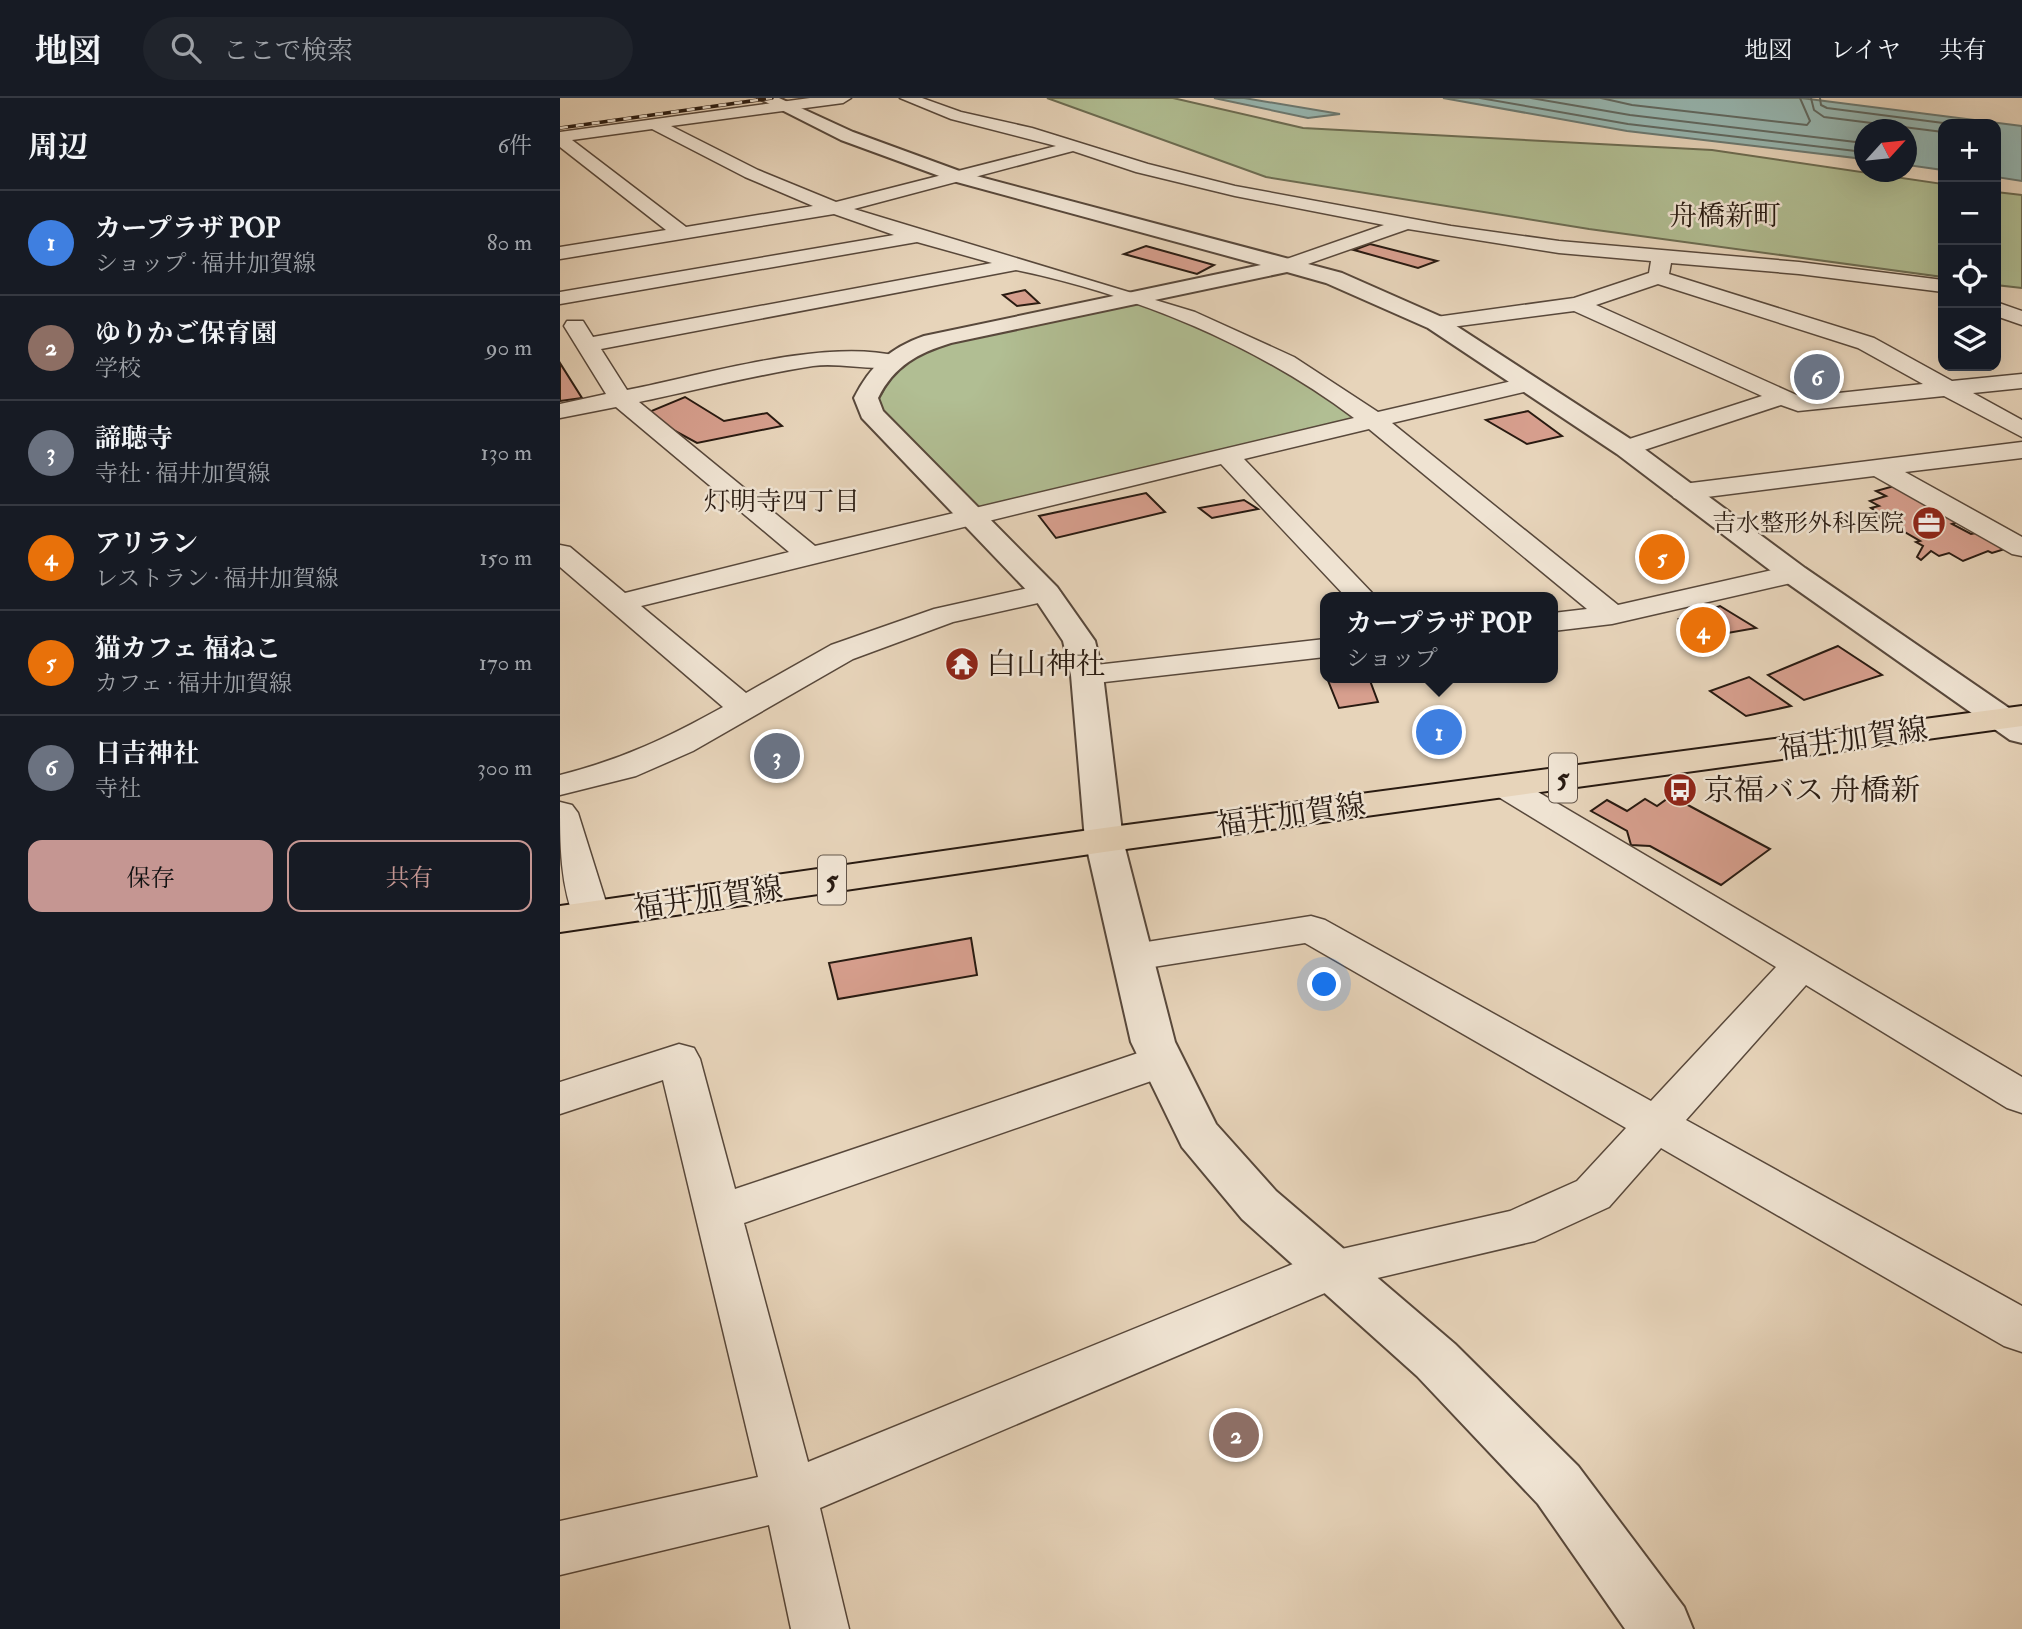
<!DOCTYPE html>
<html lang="ja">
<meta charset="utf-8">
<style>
body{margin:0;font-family:"IM FELL Double Pica","Noto Serif JP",serif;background:#20242c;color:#f1f3f6}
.controls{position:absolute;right:21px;top:21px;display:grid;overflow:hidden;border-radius:14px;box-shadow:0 7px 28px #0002}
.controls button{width:63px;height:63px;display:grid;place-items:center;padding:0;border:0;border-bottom:2px solid #363941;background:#171b24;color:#f1f3f6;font:35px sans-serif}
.compass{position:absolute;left:1294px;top:21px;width:63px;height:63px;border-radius:50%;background:#171b24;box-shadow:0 7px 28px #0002;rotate:63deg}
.you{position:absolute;left:765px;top:887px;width:24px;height:24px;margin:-18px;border:5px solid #fff;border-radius:50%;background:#1a73e8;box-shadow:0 0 0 10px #1a73e833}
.badge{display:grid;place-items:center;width:46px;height:46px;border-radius:50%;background:#c59692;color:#fff;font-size:23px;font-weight:700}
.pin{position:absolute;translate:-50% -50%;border:4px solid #fff;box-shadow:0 2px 7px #0006}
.popup{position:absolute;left:760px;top:494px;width:238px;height:91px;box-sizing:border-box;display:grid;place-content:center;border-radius:14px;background:#171b24;filter:drop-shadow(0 2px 5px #0005);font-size:23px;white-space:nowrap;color:#9ea1a6}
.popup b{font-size:26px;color:#f1f3f6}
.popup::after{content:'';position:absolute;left:50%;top:100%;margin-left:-14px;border:14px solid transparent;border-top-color:#171b24}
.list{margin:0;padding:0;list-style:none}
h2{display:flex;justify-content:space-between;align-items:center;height:91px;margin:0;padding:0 28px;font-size:30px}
h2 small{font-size:23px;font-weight:400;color:#9ea1a6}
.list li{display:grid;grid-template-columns:46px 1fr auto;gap:21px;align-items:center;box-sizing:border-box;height:105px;padding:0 28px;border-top:2px solid #363941}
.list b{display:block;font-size:26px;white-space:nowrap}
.list p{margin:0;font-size:23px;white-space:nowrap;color:#9ea1a6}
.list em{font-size:23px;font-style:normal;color:#9ea1a6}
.actions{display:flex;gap:14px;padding:21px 28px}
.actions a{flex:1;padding:16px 0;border:2px solid #c59692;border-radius:14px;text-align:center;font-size:24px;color:#c59692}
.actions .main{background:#c59692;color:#111}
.icon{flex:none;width:38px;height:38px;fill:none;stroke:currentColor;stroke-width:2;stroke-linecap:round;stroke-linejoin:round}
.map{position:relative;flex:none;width:1462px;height:1531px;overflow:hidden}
header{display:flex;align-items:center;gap:42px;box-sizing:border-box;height:98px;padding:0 35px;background:#171b24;border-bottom:2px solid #363941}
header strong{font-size:33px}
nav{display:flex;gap:38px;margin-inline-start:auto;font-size:24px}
.search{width:490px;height:63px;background:#20242c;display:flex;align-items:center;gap:18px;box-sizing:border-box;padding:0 24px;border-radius:38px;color:#9ea1a6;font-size:26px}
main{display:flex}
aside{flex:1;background:#171b24}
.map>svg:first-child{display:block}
.green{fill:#b1be93;stroke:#6c6c52;stroke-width:2}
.water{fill:#97b8b3;stroke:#6b7972;stroke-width:2}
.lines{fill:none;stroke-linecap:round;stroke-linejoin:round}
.shore{stroke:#606962;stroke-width:2}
.building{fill:#d79f8e;stroke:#281a11;stroke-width:2}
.minor-casing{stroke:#58483b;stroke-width:3}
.tertiary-casing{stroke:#58483b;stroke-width:4}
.primary-casing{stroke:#281a11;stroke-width:4}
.minor{fill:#efe3d2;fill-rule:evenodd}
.tertiary{fill:#efe3d2;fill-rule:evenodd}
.primary{fill:#e7d4ba;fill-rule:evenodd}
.rail-casing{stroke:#281a11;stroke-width:3.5}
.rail{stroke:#efe3d2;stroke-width:2.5;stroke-dasharray:8;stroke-linecap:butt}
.labels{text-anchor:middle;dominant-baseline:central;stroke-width:5;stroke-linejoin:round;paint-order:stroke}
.far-poi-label{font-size:24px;fill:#281a11;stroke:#efe3d2;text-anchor:end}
.far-neighbourhood-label{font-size:26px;fill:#281a11;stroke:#efe3d2}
.far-quarter-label{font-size:28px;fill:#281a11;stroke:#efe3d2}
.shield{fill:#efe3d2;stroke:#64564b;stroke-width:2}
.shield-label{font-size:28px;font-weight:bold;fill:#281a11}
.poi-label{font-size:30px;fill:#281a11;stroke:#efe3d2;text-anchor:start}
.street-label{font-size:30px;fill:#281a11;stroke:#efe3d2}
</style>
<header>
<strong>地図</strong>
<div class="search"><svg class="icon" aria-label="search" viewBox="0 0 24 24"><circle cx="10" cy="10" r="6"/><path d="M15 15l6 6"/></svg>ここで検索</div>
<nav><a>地図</a><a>レイヤ</a><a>共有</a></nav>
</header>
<main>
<aside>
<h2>周辺<small>6件</small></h2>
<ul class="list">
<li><span class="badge" style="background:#3f7fe0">1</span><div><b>カープラザ POP</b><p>ショップ · 福井加賀線</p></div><em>80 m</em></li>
<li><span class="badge" style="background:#8d6e63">2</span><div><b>ゆりかご保育園</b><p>学校</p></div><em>90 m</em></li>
<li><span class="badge" style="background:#6b7280">3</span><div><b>諦聴寺</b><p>寺社 · 福井加賀線</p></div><em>130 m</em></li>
<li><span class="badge" style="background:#e8710a">4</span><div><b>アリラン</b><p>レストラン · 福井加賀線</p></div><em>150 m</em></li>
<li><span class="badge" style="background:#e8710a">5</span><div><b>猫カフェ 福ねこ</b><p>カフェ · 福井加賀線</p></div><em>170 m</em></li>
<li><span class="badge" style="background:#6b7280">6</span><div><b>日吉神社</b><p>寺社</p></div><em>300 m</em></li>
</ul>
<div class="actions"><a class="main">保存</a><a>共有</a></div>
</aside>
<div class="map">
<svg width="1462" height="1531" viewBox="0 0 1462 1531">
<rect width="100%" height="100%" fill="#e7d4ba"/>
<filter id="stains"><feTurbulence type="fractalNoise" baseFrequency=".00286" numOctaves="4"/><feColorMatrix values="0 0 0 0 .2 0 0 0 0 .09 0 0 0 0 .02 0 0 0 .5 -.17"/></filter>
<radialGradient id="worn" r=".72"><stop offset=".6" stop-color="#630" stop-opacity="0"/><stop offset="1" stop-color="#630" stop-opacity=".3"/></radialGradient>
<path class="green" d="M487,0H613L743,30L1152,52L1383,86V179L1029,131L706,79Z
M1436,94L1462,97V190L1436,187Z
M572,199L665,233L815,322L419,415L311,315L338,267L380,248Z"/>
<path class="water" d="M654,0H684L780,16L748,20Z
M883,0H1241L1462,28V83L1436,79V26H1383V72L1347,67L1346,32H1304V61L1067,33Z"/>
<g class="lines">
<path class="shore" d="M920,0L1068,26L1304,54
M971,0L1070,17L1304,45
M1041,0L1072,7L1247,27L1250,23L1240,0
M1251,0L1254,12L1264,19L1383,34
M1260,0L1261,7L1267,10L1391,26"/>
</g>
<path class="building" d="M810,146L877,163L858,170L794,152Z
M586,148L654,167L637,176L564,156Z
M465,192L479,205L457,208L443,197Z
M0,265L22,300L0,303Z
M125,299L164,323L207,315L222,328L137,345L84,316Z
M968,313L1002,338L967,346L926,322Z
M1334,388L1398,424L1392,426L1411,436L1416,435L1448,450L1432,455L1428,453L1403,463L1389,455L1379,458L1371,453L1361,462L1357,459L1363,448L1356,444L1360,443L1317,418L1322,417L1311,410L1319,408L1310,403L1326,398L1316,393Z
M586,395L605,414L496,440L479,418Z
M684,402L698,411L652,420L639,410Z
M1160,508L1196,530L1145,539L1119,521Z
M1278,548L1322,577L1244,602L1208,577Z
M1189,579L1231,608L1186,618L1150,593Z
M767,580H809L818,604L779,610Z
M1111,698L1210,751L1161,787L1090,748L1071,747L1067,733L1031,713L1047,702L1067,713L1085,701L1097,708Z
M411,840L417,877L278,901L269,865Z"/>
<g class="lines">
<g class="minor-casing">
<path id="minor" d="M250,0H291L283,5L111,28L198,72L276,104L496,48L391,21L340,0H362L401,14L472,30L588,66L675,88L891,128L999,143L1239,164L1383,182V194L1239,176L1111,165L1109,176L1314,240L1392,283L1462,276V290L1413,295L1462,322V339L1384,298L1238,313L1221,307L1075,355H1057L1053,350L1057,345L1202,298L1014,213L876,231L865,225L876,219L1014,200L1089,175L1091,163L999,155L848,131L725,174L715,168L718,164L824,127L675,98L576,74L513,53L294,111L635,214L734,259L818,314L969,279L977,281L981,286L977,291L832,325L1058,507L1234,467L1244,470L1248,476L1244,482L1052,526L993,533V515L1027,511L809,331L684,361L816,499H786L661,366L81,508L186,595L271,547L374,511L486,486L496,489L501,495L496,501L393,524L293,561L133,653L76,678L0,697V677C63,661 107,640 163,609L0,469V447L10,449L65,495L229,454L56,309L0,320V306L46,296L4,228L7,223H23L33,239L432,165L357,144L0,206V194L334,137L274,116L0,161V149L106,132L0,49V34ZM92,31L185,79L253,108L126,129L12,42ZM456,172C576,197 695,246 794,320L255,448L79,304C137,292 195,277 253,268C280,264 313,274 338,268L341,263L338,258C263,240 144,277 67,292L41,251ZM1098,186L1298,250L1363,286L1241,299L1036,207Z
M1436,204L1462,213V227L1436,218Z
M1462,344V360L1345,374L1462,439V458L1452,456L1314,378L1123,402L1114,400L1110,394L1114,388L1123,386Z
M765,541V559L527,586L516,584L511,577L516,570L527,568Z
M944,678L956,681L1462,979V1015L1447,1010L1246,887L1126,1022L1462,1208V1254L1444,1248L1101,1050L1049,1109L975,1143L779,1189L260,1410L289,1531H231L209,1427L0,1477V1423L198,1379L103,982L0,1016V984L119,946L134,950L140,961L175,1091L587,952L602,948L617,952L623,963L617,974L184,1125L248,1364L755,1157L950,1113L1017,1083L1066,1030L745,845L574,872L560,868L554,859L560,850L574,846L751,818L765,822L1091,1003L1216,869L932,695L927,688L932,681Z
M0,704L12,707L18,715L50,817L45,826L31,829L17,826C0,790 0,745 0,704Z"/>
</g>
<g class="tertiary-casing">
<path id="tertiary" d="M198,0H219L293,34L405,75L782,175L884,220L1075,344L1245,470L1462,619V645L1450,642L1223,482L1057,356L868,230L766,185L727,174L391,245C358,255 334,268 318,300L323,313L497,489L535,543L543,577L563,742L615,944L656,1026L716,1093L895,1246L1018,1368L1124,1509L1133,1531H1065L978,1406L857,1278L682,1121L622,1049L571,944L525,742L511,577L503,543L475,501L302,320L294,300C310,268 330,250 364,238L701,167L393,83L281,42Z"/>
</g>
<g class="primary-casing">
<path id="primary" d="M1462,608V628L544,754L0,834V808L544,730Z"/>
</g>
<use href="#minor" class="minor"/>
<use href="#tertiary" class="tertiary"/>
<use href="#primary" class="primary"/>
<g class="rail-casing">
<path id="rail" d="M0,30L212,0"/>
</g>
<use href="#rail" class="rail"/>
</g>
<defs>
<g id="office-disc" transform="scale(1.75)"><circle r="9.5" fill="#8f2418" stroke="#efe3d2"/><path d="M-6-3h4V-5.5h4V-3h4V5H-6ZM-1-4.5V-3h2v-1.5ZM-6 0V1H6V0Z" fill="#fff"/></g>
<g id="temple-disc" transform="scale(1.75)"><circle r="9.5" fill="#8f2418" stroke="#efe3d2"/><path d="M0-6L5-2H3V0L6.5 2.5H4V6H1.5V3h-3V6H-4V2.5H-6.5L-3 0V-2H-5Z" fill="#fff"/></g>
<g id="bus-disc" transform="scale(1.75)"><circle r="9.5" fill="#8f2418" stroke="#efe3d2"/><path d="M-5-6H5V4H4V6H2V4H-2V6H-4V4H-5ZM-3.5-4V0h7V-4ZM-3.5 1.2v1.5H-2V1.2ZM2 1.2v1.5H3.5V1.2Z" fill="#fff"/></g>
</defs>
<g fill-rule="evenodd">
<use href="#office-disc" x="1369" y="425"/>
<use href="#temple-disc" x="402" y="566"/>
<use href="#bus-disc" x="1120" y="692"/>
</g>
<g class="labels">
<g class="far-poi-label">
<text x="1344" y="425">吉水整形外科医院</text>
</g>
<g class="far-neighbourhood-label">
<text x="222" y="404">灯明寺四丁目</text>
</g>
<g class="far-quarter-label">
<text x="1165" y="118">舟橋新町</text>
</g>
<g class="shield">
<rect x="989" y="655.5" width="28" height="49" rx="5"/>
<rect x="258" y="757.5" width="28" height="49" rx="5"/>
</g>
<g class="shield-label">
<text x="1003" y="680">5</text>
<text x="272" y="782">5</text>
</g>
<g class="poi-label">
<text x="426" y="566">白山神社</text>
<text x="1144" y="692">京福バス 舟橋新</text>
</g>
<g class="street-label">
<text transform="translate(1293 641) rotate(-8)">福井加賀線</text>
<text transform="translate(731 717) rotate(-8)">福井加賀線</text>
<text transform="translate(148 800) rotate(-8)">福井加賀線</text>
</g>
</g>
<rect width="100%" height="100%" filter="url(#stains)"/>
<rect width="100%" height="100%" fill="url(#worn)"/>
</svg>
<div class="controls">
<button>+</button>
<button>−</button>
<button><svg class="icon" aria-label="locate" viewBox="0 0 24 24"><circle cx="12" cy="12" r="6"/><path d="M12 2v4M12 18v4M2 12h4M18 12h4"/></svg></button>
<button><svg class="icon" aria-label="layers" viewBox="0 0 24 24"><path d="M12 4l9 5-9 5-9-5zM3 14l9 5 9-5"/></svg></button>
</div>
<svg class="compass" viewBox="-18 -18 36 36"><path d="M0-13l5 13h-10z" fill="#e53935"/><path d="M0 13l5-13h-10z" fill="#9ea1a6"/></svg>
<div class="you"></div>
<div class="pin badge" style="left:879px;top:634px;background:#3f7fe0">1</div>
<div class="popup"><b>カープラザ POP</b>ショップ</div>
<div class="pin badge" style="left:676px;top:1337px;background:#8d6e63">2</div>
<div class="pin badge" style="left:217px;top:658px;background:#6b7280">3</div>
<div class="pin badge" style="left:1143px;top:532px;background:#e8710a">4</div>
<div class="pin badge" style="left:1102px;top:459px;background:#e8710a">5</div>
<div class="pin badge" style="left:1257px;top:279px;background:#6b7280">6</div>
</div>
</main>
